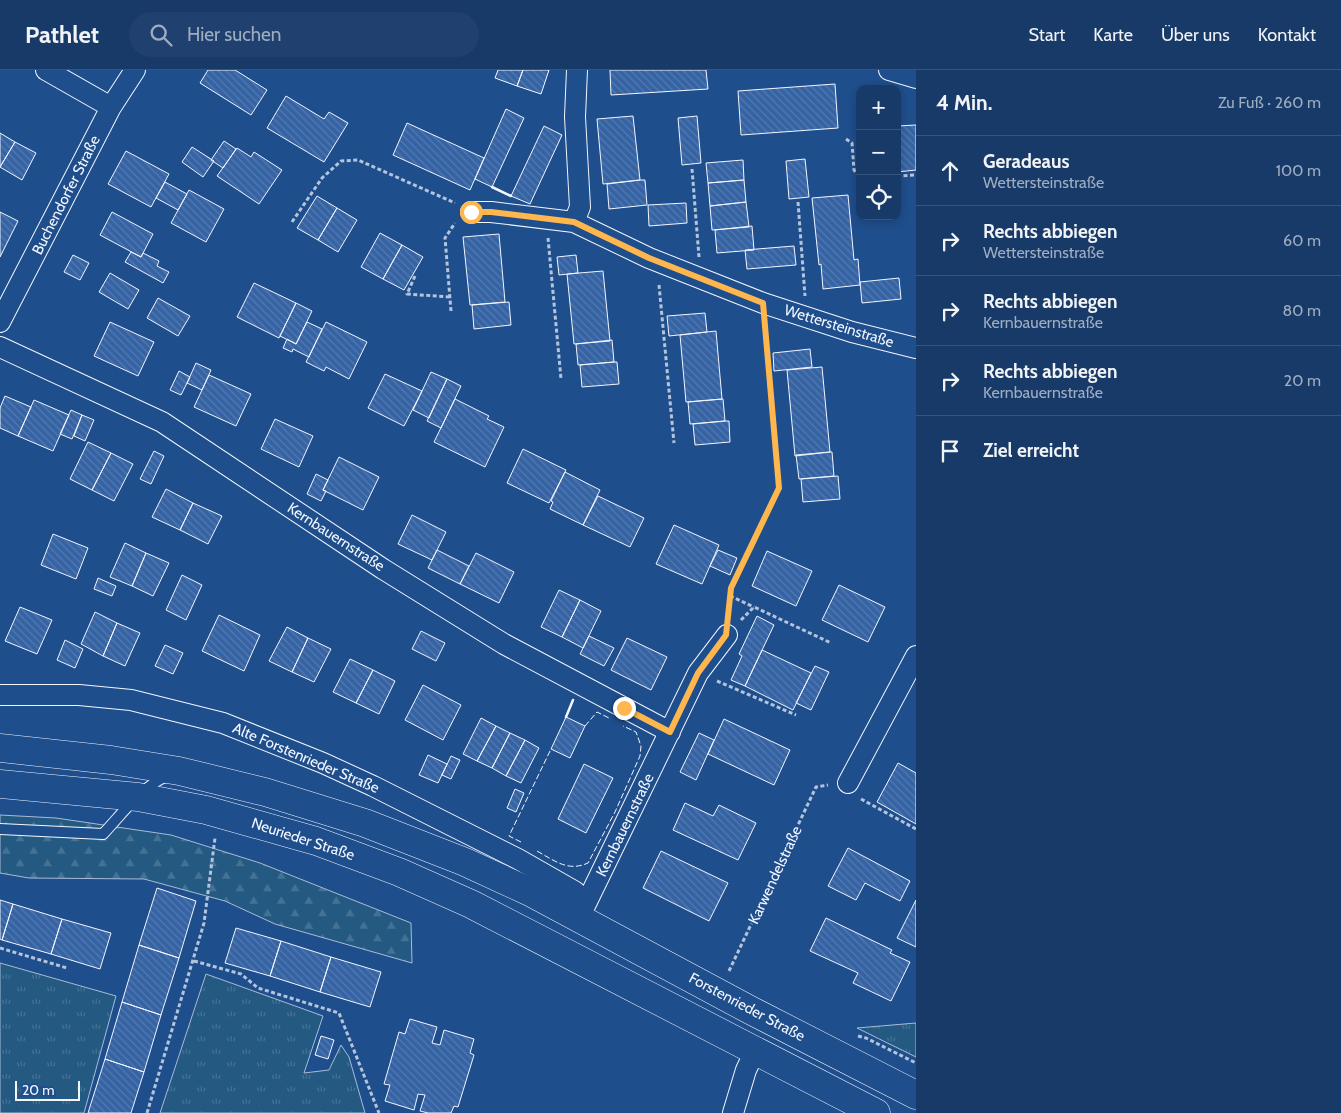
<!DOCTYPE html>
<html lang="de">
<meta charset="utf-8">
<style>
body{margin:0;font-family:Cabin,sans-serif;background:#20416f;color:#f1f3f6}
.controls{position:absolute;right:15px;top:15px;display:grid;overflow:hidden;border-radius:10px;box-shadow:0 2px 8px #0003}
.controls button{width:45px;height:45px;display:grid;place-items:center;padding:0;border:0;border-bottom:1px solid #36547d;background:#173a69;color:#f1f3f6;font:25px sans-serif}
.scale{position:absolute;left:15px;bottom:12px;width:65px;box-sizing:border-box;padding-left:5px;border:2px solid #f2f6ff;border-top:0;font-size:14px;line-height:18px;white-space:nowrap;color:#f2f6ff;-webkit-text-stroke:4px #1f4e8c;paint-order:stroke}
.stop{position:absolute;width:15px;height:15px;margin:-11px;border:4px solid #ffb74d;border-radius:50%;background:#fff}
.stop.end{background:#ffb74d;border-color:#fff;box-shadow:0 1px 5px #0008}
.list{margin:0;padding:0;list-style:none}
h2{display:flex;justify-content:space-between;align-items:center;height:65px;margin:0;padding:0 20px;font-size:21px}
h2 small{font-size:16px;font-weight:400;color:#9eadc0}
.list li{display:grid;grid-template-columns:32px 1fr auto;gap:15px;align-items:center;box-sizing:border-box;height:70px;padding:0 20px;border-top:1px solid #36547d}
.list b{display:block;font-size:19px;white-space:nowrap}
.list p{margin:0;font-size:16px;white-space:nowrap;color:#9eadc0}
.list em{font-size:16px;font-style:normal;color:#9eadc0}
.icon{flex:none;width:28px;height:28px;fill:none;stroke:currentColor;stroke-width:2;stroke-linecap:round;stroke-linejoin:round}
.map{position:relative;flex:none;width:916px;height:1043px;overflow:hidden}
header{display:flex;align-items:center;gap:30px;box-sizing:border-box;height:70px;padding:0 25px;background:#173a69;border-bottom:1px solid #36547d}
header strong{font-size:24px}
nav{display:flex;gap:28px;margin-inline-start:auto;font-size:18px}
.search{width:350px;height:45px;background:#20416f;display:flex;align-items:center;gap:12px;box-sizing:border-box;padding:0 18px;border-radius:28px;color:#9eadc0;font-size:19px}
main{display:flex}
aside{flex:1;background:#173a69}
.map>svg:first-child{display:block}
.grass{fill:url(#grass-tufts);stroke:#a8bbd7}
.forest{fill:url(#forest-firs);stroke:#a8bbd7}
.building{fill:url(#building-back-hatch);stroke:#f2f6ff}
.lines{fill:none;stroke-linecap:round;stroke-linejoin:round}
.lane-casing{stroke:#f2f6ff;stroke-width:12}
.street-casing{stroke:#f2f6ff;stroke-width:22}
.secondary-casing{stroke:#f2f6ff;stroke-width:29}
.path{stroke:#b3c4dc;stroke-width:3;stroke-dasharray:4 2.5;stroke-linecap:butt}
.lane{stroke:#1f4e8c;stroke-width:10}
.street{stroke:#1f4e8c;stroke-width:20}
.secondary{stroke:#1f4e8c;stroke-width:28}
.fence{stroke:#f2f6ff;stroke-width:1;stroke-dasharray:6 2.5;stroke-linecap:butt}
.wall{stroke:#f2f6ff;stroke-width:2.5}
.route{stroke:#ffb74d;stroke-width:6}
.labels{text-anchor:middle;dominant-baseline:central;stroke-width:4;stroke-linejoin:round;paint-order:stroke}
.street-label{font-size:15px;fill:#f2f6ff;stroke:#1f4e8c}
</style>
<header>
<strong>Pathlet</strong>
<div class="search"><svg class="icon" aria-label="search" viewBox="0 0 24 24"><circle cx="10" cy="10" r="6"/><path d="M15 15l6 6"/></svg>Hier suchen</div>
<nav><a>Start</a><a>Karte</a><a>Über uns</a><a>Kontakt</a></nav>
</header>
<main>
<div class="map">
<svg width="916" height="1043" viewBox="0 0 916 1043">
<defs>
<pattern id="grass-tufts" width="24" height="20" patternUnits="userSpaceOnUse" patternTransform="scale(1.25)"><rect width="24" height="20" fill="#245a82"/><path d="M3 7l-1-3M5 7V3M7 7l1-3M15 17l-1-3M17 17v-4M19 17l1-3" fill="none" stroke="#447295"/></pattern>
<pattern id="forest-firs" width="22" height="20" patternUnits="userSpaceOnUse" patternTransform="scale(1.25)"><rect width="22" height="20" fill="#245a82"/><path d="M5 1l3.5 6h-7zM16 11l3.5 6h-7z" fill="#447295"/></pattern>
<pattern id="building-back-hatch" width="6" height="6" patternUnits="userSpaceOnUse" patternTransform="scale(1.25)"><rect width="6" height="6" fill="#3563a3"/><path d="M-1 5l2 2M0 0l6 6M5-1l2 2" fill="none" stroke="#537ab1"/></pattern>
</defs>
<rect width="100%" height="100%" fill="#1f4e8c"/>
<path class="grass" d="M0,893L116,926L84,1043H0Z
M206,904L323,946L304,1003L329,1000L341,975L349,987L365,1043H160Z
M916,953V987L857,958Z"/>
<path class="forest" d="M0,745L56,748L171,765L260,793L411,853L412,893L275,854L225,831L144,809L29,808L0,803Z"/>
<path class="building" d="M208,0H235L267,20L251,45L200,13Z
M498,0H523L517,16L495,8Z
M523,0H549L541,24L517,16Z
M610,0H706L708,19L611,25Z
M835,14L838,58L741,65L738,21Z
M286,26L324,49L329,42L348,53L324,92L267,58Z
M506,39L524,48L492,117L475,109Z
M633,46L640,110L603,114L597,49Z
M697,46L701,93L682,95L678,48Z
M407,53L484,88L470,120L393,85Z
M916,55V100L897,102V56Z
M544,56L562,65L530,134L511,126Z
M0,63L15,72L0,97Z
M224,71L236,79L223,98L211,90Z
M15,72L36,83L22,110L0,97Z
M192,77L214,91L203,107L182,92Z
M237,78L251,87L254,82L282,100L259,134L217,106Z
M126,81L169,104L151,137L108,114Z
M805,89L809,127L789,129L786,91Z
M743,90L744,110L708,113L706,93Z
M640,110H645L647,135L609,139L607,114Z
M744,110L746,132L710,136L708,113Z
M165,112L187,124L178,140L156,128Z
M189,120L224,139L206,172L171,153Z
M848,125L854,190L858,189L860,215L823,219L821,194L819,195L812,128Z
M317,126L337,138L318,170L297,158Z
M746,132L749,157L712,160L710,136Z
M686,133L687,153L649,156L648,135Z
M337,138L357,150L338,182L318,170Z
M0,142L18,151L0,187Z
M112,142L153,164L141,187L100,165Z
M752,156L754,180L717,183L715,160Z
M380,163L402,175L383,209L361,197Z
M499,164L505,232L470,235L463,167Z
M402,175L423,187L404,220L383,209Z
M794,176L796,195L747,199L745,180Z
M131,182L141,187L143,183L159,191L157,196L169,202L163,213L125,192Z
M73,185L89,193L80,210L64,202Z
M576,185L578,203L559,205L557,187Z
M603,201L610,271L574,274L567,204Z
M110,203L139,220L128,239L99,222Z
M899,208L901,229L862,233L860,212Z
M254,213L296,233L279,268L237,247Z
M158,228L190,246L178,266L147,248Z
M509,232L511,255L474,259L472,235Z
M296,233L312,241L296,274L280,266Z
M705,243L707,262L669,266L667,246Z
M110,252L154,272L138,306L94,286Z
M307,252L322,259L309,287L293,279L292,282L283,278L287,269L296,274Z
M326,252L367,272L349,309L326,297L324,301L306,292Z
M716,261L722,329L686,332L680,265Z
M612,270L614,292L578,295L576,274Z
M810,279L812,297L774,301L773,283Z
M614,292H617L619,314L582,317L580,295Z
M196,293L211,300L202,320L187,313Z
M822,297L830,382L795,386L787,300Z
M179,301L190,307L181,325L170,320Z
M431,302L447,309L429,348L413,340Z
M385,304L422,321L404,356L368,338Z
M209,305L251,324L236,356L194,337Z
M447,309L461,316L441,358L427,351Z
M5,326L31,337L18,366L0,358V338Z
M455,329L489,346L487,349L504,357L485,397L434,372Z
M723,329L725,351L690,354L688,332Z
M34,330L69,345L53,381L18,366Z
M71,340L82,345L72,369L60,364Z
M82,345L94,350L85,371L74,366Z
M275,349L313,366L299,397L261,379Z
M725,351H729L730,372L695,375L693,354Z
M88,372L111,383L92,420L70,409Z
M523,379L566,400L549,433L507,413Z
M154,381L164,386L151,414L140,409Z
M830,382H832L834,406L799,409L796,385Z
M111,383L133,394L114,431L92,420Z
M339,387L379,407L363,440L323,420Z
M565,402L600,420L583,455L550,439L553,432L551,431Z
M316,404L328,410L323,420L326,421L321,431L307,424Z
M838,406L840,429L803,432L801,409Z
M166,419L193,433L180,460L152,447Z
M598,426L644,448L630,477L583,455Z
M193,433L222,446L208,474L180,460Z
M412,445L446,462L432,490L398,474Z
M674,455L719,475L702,514L656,494Z
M53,464L88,478L76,509L41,495Z
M125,473L146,483L132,516L110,507Z
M437,480L469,496L460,514L428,498Z
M718,480L737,488L730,505L710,496Z
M767,481L812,501L796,536L752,516Z
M146,483L169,493L153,526L132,516Z
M476,483L514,502L499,533L460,514Z
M182,505L202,515L186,550L166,540Z
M98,508L116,516L112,526L94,519Z
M839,515L885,537L868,572L822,550Z
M559,520L580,530L562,567L541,557Z
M580,530L601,541L583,578L562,567Z
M20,537L52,550L37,584L5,571Z
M95,542L117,553L103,586L81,574Z
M219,545L260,565L244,601L202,581Z
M757,546L774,555L745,616L731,610L742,586L739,584Z
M117,553L140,563L125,596L103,586Z
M287,557L308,568L292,602L269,591Z
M421,561L445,573L436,591L412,579Z
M589,566L614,578L604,596L580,584Z
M308,568L331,579L314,612L292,602Z
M627,568L667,587L651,620L611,600Z
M65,570L83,579L75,598L57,590Z
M165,575L183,583L173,604L155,596Z
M762,580L811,603L793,640L745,616Z
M350,589L373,600L356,633L333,622Z
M815,596L829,602L811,640L796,633Z
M373,600L395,611L379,644L356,633Z
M423,615L461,635L443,670L405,650Z
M566,647L585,656L570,688L551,679Z
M481,648L496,656L477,691L463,684Z
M724,649L790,680L774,715L708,684Z
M496,656L510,663L492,698L477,691Z
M510,663L525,670L506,706L492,698Z
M699,663L714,670L696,710L680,702Z
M525,670L539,678L521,713L506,706Z
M428,685L447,694L438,713L419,705Z
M451,686L460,690L451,709L442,705Z
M898,693L916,703V754L877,732Z
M584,694L613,708L586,763L558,749Z
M515,719L524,723L516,742L507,738Z
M685,733L713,746L719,735L756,753L738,790L673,760Z
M848,778L910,811L900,831L865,813L856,830L828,816Z
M661,781L728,813L709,851L643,818Z
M157,818L196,831L179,888L139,875Z
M0,830L13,834L2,870L0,869Z
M916,830V877L897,868Z
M13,834L62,849L51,884L2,870Z
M826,848L892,880L890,883L910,892L891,931L853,913L858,903L810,881Z
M62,849L111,863L100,899L51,884Z
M236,858L281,871L270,906L225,893Z
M281,871L331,887L320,922L270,906Z
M139,875L179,888L161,945L122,932Z
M331,887L381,902L370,937L320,922Z
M122,932L161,945L144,1002L105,989Z
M410,949L437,957L432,973L440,975L444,960L474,969L470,983L474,985L458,1037L454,1036L451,1043H428L420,1041L425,1025L418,1024L414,1040L385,1031L390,1015L384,1014L399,962L405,964Z
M321,966L334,970L328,989L315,985Z
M105,989L144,1002L131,1043H88Z"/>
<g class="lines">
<g class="lane-casing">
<path id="lane" d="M0,759L103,764C122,744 141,717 167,706"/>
</g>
<g class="street-casing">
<path id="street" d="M46,0L111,37
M889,0L916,8
M471,142H491L574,152L649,188L763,233L852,262L916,278
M574,152L580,137L575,47L577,0
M0,252L111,37L135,0
M0,277L162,352L383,499L504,574L670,662
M0,625H79L131,630L223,653L323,693L373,716L518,789L574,821L587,832
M848,713L916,586
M581,844L698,603L727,565
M733,1043L746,1000L755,981"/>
</g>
<g class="secondary-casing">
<path id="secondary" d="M0,678L111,690L179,701L265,722L365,753L465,792L530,822L752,941L916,1025
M0,714L138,727L206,740L316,771L399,802L471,834L876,1043"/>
</g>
<path class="path" d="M846,69L852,73L854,100L860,107
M692,99L699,187
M897,106L916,105
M798,132L805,226
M292,152L322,108L341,91L358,90L455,133
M548,168L561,309
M415,206L407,224L450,227
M659,215L674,373
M451,241L445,168L455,153
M730,526L754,537
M728,545L731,518L779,418L765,256
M741,550L754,537L831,573
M717,611L796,645
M861,729L916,759
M0,878L67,898
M194,891L241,904L258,918L339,943L379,1043
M729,901L816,717L828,715
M858,966L866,968L916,993
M147,1043L204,853L215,768"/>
<use href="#lane" class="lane"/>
<use href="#street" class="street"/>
<use href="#secondary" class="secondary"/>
<path class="fence" d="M585,656L597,642L611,649
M521,772L509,766L551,679
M537,781C555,791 568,802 588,793L615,742L640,686L641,676L636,662L623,656"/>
<path class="wall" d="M492,117L511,126
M566,647L573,630"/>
</g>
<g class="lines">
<path class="route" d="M471,142H491L574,152L649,188L763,233L779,418L731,518L726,565L698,603L670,662L624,638"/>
</g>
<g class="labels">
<g class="street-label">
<text transform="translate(66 125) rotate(-63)">Buchendorfer Straße</text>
<text transform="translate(839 256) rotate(17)">Wettersteinstraße</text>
<text transform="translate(336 467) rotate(33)">Kernbauernstraße</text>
<text transform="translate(306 688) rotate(23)">Alte Forstenrieder Straße</text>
<text transform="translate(625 755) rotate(-64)">Kernbauernstraße</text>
<text transform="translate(303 769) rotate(18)">Neurieder Straße</text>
<text transform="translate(775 805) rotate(-65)">Karwendelstraße</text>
<text transform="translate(747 937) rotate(28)">Forstenrieder Straße</text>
</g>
</g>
</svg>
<div class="controls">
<button>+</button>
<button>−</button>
<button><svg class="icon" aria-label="locate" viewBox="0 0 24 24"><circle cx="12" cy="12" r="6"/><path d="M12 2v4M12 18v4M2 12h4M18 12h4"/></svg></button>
</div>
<div class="scale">20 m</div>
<div class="stop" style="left:471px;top:142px"></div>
<div class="stop end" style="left:624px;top:638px"></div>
</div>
<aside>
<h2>4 Min.<small>Zu Fuß · 260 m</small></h2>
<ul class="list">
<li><svg class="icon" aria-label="ahead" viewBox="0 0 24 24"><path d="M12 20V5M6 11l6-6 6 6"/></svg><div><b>Geradeaus</b><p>Wettersteinstraße</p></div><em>100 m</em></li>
<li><svg class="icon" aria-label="right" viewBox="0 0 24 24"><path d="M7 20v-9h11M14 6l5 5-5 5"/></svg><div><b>Rechts abbiegen</b><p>Wettersteinstraße</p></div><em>60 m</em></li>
<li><svg class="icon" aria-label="right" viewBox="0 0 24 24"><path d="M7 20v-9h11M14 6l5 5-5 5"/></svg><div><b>Rechts abbiegen</b><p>Kernbauernstraße</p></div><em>80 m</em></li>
<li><svg class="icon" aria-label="right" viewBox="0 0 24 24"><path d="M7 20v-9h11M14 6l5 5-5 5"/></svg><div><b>Rechts abbiegen</b><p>Kernbauernstraße</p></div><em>20 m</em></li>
<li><svg class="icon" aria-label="arrive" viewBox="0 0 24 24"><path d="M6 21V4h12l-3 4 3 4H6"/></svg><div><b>Ziel erreicht</b></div></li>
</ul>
</aside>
</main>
